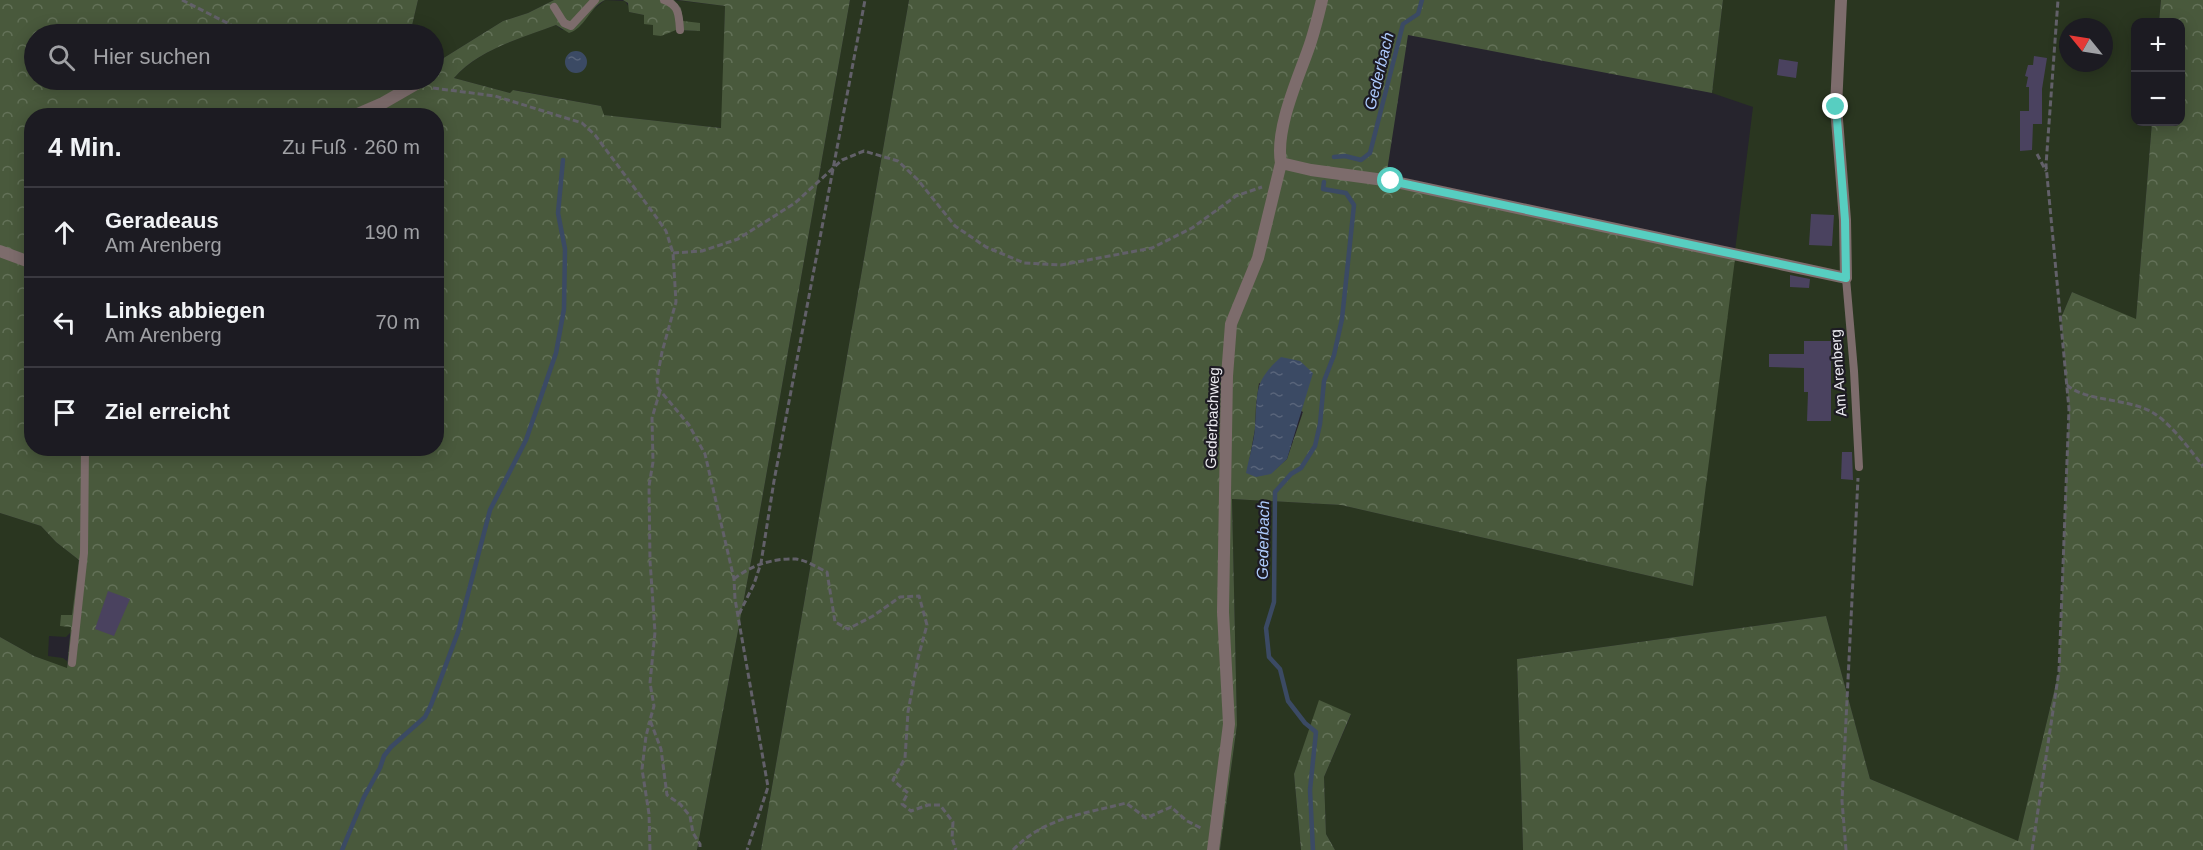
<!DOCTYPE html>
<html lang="de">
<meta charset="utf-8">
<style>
body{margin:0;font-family:Helvetica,sans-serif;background:#29282f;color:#f1f3f6}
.controls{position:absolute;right:18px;top:18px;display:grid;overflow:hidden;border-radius:12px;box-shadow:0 3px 15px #0003}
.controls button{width:54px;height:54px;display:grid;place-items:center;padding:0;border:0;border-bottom:2px solid #3a3940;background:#1c1b22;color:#f1f3f6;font:30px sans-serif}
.compass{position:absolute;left:2059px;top:18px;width:54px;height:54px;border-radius:50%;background:#1c1b22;box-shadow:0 3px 15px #0003;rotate:300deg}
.stop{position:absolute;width:18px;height:18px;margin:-14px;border:4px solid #57cec1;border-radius:50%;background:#fff}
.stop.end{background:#57cec1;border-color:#fff;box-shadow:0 2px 6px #0008}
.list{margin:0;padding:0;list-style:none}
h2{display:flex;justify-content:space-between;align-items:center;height:78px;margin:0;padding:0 24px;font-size:26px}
h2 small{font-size:20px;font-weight:400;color:#a0a1a5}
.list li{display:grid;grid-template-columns:39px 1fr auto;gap:18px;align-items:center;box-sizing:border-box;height:90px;padding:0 24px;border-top:2px solid #3a3940}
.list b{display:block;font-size:22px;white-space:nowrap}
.list p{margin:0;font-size:20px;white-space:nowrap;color:#a0a1a5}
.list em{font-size:20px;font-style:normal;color:#a0a1a5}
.icon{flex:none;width:33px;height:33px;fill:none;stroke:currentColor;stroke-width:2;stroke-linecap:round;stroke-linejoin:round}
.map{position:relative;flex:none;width:2203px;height:850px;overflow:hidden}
.search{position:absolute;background:#1c1b22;box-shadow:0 3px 15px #0003;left:24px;top:24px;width:420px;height:66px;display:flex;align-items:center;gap:15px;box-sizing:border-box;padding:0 21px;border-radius:33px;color:#a0a1a5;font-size:22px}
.panel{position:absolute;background:#1c1b22;box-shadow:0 3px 15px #0003;left:24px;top:108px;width:420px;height:348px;border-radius:24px}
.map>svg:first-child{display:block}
.grass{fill:#2a3620;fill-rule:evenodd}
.forest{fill:url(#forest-crowns);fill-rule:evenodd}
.water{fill:url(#water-ripples)}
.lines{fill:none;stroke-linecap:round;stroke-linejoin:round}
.stream{stroke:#3b4a64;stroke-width:4.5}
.building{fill:#4a425f}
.path{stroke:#626069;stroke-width:3;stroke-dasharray:6 3;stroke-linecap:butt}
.lane{stroke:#7d6c6c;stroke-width:8}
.street{stroke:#7d6c6c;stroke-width:12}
.route{stroke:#57cec1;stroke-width:8}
.labels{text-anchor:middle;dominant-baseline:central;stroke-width:4.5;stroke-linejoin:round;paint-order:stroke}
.street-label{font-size:15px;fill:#ebeaf0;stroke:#1d1b23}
.water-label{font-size:16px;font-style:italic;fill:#aecbfe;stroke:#1d1b23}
</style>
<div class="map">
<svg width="2203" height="850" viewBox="0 0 2203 850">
<defs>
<pattern id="forest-crowns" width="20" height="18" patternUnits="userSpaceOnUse" patternTransform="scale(1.5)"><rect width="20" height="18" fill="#49593c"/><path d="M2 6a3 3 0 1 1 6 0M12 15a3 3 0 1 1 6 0" fill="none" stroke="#637158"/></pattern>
<pattern id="water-ripples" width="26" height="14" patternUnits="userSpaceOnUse" patternTransform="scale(1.5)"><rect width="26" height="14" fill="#3b4a64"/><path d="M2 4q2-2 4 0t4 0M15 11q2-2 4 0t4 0" fill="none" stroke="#58647a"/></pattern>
</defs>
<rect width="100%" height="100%" fill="#26242d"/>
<path class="grass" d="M418,0H554L528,13L503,21L434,64V34H410Z
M605,0L625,1L629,7V12L644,15L653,25L676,30L700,31L683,22L681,8L674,0L725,6L722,128L603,115L601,106L514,90L510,93L454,78C481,49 520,38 556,25L562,30L580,26L587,15Z
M850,0H909L761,850H697L752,556Z
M1723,0H2161L2159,22H2136V122H2152L2136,320L2072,292L2061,318L2069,409L2059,671L2018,842L1870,779L1826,616L1517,659L1523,850H1335L1326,834L1324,777L1351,715L1320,701L1294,774L1301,850H1220L1237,725L1232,499L1341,505L1693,586L1753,107L1712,93ZM2068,27H2104V63H2068Z
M0,513L41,526L56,542L79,560L72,616L61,615L71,627V632L66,637L49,636L48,656L63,658L67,661V669L34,656L0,637Z"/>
<path class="forest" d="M0,0H418L410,34H34V80H434V64L503,21L528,13L554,0H605C590,7 584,29 569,33L556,25C522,38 479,49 454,78L510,93L513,90L601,106L604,115L721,128L725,6L678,0H850L752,556L697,850H0V637L34,656L67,668L71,627L60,626L61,615H72L79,560L56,542L41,526L0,513ZM32,116H436V448H32Z
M623,0H674L681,8L683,21L700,23V31L676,30L661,36L653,35V25L644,24V15L629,12L628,3Z
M909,0H1723L1712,93L1408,35L1385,184L1735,259L1693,586L1341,505L1232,499L1237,725L1220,850H761ZM1259,383L1303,412L1287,459L1270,474L1247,473L1255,429L1256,405Z
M2161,0H2203V850H1523L1517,659L1826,616L1870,779L2018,841L2059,671L2069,409L2061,318L2072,292L2136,319L2152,122H2180V22H2159Z
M1319,700L1351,714L1324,777L1326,834L1335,850H1301L1294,774Z"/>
<path class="water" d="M565 62a11 11 0 1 1 22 0a11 11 0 1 1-22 0Z
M1281,357L1300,361L1313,373L1287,459L1271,474L1256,477L1246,473C1249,458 1254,442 1255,427C1258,392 1253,382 1281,357Z"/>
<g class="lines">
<path class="stream" d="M1334,157L1345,156L1361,160L1370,153L1403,24L1418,14L1422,0
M342,850L364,797L380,768L384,756L391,747L425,717L431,705L458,632L490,510L526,440L556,353L564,309L565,249L558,213L563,160
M1313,850L1310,790L1316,732L1305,723L1288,701L1280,669L1269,657L1266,628L1274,602L1275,492L1291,474L1301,468L1315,446L1320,424L1324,381L1334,355L1342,319L1354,205L1346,193L1323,189L1324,182"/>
</g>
<path class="building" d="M2034,56L2047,58L2042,89V124H2033L2032,150L2020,151V111H2029V87H2026L2028,77L2025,76L2028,65H2033Z
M1779,59L1798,62L1796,78L1777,75Z
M1811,214L1834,215L1832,246L1809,245Z
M1790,275L1810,279L1809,288L1790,287Z
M1804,341H1831V421H1807L1808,392H1804V368L1769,367V354H1804Z
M1842,452H1852L1853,480L1841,479Z
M108,591L130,599L114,636L95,629Z"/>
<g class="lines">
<path class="path" d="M182,0L235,27L257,34
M433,88L495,96L582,123L595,135L654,214L666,231L673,253L676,302L662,352L657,379L658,388L689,425L705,454L734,579L735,599L768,787L747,850
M2037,154L2046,171
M673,253L702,251L738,239L795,203L842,160L864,151L898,161L918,180L955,226L986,247L1024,263L1061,265L1152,248L1192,228L1236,196L1262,187
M2067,385C2085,402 2132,398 2155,414C2173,426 2190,450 2203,466
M660,391L652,418L653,462L649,486L650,561L655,632L650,683L654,706L650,720L661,749L667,795L680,804L690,816L693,833L700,844V850
M734,579C751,565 774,558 796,559C806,560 818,568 827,572L835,622L848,629L873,616L900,597L919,596L927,625L918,658L908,712L905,758L893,780L908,793L902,804L911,811L928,805H940L953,822L952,838L956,850
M739,614L754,584L761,563L774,481L865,0
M650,850L649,814L642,769L646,736L650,721
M1013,850C1044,817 1085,814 1126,803L1146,818L1171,807L1187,821L1201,828
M1846,850L1842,801L1858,478
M2032,850L2059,671L2069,409L2046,165L2058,0"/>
<path class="lane" d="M664,0C679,5 679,15 680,30
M554,7L564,23L571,26L595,0
M1846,278L1854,371L1859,467
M72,663L84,553L85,448"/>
<path class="street" d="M353,116L383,103L423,80
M1281,163L1311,170L1391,181L1846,278L1845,220L1836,107L1841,0
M0,251L32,263
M1213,850L1229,724L1223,612L1227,376L1231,324L1258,258L1281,163C1275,130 1297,81 1308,50C1314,34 1318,17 1322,0"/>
</g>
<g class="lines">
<path class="route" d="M1391,181L1846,278L1845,220L1836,107"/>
</g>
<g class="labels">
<g class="street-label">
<text transform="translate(1838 373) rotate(-94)">Am Arenberg</text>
<text transform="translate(1212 418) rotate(-88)">Gederbachweg</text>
</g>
<g class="water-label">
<text transform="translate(1379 71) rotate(-76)">Gederbach</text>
<text transform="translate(1263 540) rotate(-89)">Gederbach</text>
</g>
</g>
</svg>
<div class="controls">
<button>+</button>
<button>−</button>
</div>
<svg class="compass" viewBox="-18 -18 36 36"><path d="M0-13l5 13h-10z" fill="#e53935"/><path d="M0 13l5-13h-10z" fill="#a0a1a5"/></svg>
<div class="stop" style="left:1391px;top:181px"></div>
<div class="stop end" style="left:1836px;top:107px"></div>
<div class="search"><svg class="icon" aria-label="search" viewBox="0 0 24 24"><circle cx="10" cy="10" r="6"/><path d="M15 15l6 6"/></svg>Hier suchen</div>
<section class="panel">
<h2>4 Min.<small>Zu Fuß · 260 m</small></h2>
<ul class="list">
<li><svg class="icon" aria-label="ahead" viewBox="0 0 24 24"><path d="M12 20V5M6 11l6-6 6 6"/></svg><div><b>Geradeaus</b><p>Am Arenberg</p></div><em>190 m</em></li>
<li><svg class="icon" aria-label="left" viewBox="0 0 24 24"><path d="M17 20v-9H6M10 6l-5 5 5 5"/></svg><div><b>Links abbiegen</b><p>Am Arenberg</p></div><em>70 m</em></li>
<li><svg class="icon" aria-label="arrive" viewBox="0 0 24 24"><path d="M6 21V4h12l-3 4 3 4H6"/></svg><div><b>Ziel erreicht</b></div></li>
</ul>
</section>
</div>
